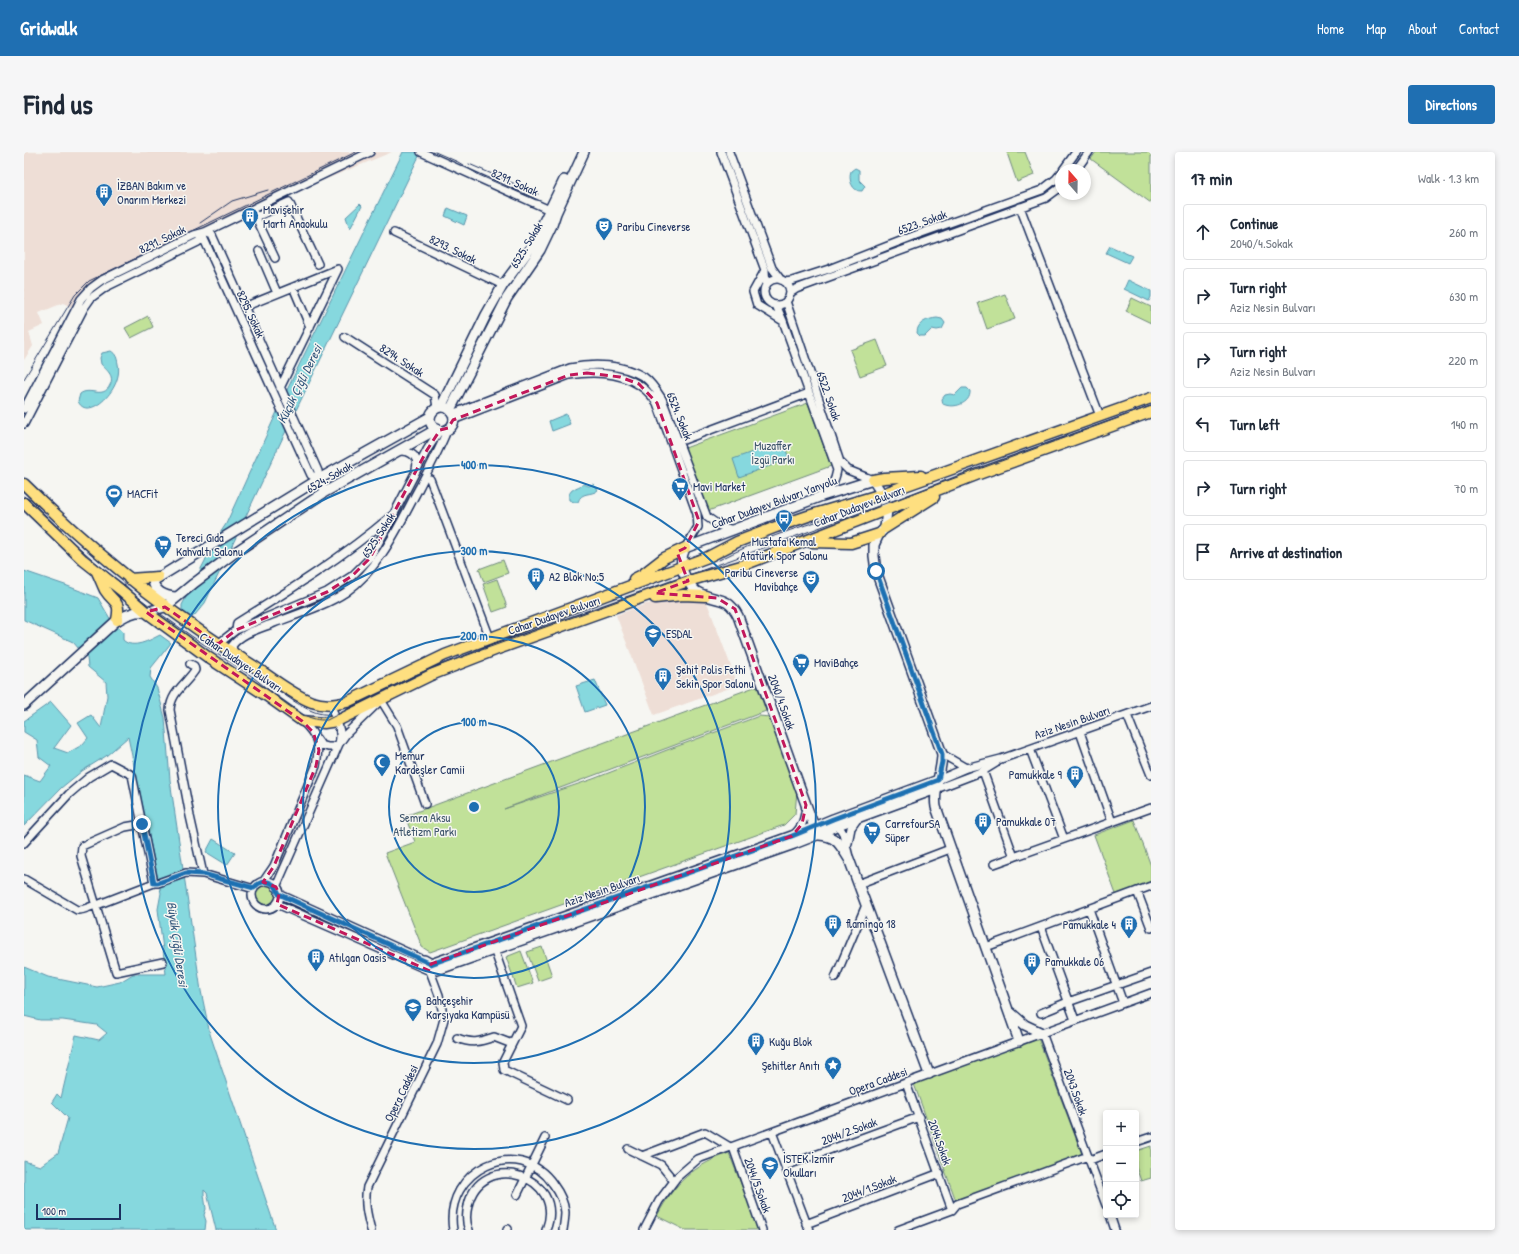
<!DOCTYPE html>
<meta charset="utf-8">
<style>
body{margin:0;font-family:"Patrick Hand",sans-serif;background:#f6f6f7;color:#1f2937}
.controls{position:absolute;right:12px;bottom:12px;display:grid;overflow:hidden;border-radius:4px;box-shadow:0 2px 6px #0003}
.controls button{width:36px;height:36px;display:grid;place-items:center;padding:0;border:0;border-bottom:1px solid #e0e1e3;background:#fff;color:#1f2937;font:20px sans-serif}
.compass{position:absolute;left:1031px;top:12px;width:36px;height:36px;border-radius:50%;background:#fff;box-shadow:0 2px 6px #0003;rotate:340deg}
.scale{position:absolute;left:12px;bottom:10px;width:85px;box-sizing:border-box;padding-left:4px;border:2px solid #1b2f5e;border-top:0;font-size:11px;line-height:14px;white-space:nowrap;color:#1b2f5e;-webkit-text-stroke:3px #f6f6f2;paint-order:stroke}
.stop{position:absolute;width:12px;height:12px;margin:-9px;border:3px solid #1f6fb2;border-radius:50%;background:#fff}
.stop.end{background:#1f6fb2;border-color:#fff;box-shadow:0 1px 4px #0008}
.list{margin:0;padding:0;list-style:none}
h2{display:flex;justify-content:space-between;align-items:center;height:52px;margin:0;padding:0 16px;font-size:17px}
h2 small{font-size:13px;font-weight:400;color:#747a83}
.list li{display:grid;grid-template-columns:26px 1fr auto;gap:12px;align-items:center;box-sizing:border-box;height:56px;margin:0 8px 8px;padding:0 8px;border:1px solid #e0e1e3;border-radius:4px}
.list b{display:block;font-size:15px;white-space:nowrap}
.list p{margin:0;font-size:13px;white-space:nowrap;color:#747a83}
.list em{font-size:13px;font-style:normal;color:#747a83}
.icon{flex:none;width:22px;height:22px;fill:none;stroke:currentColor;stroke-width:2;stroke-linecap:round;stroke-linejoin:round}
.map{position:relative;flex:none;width:1127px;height:1078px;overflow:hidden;border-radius:4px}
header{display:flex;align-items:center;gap:24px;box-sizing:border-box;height:56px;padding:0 20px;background:#1f6fb2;color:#fff}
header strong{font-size:19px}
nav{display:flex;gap:22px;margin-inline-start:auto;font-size:14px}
.intro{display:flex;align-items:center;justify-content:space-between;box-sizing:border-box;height:96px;padding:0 24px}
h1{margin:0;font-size:28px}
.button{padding:10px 18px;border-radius:4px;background:#1f6fb2;color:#fff;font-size:14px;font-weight:700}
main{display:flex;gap:24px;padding:0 24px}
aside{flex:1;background:#fff;border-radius:4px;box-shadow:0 2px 6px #0003}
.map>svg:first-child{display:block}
.built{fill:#eeded6}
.green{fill:#c1e199;stroke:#6e887c}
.water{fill:#86d8de;stroke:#5b94ab}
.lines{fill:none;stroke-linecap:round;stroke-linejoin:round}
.street-casing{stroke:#1b2f5e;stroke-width:10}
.secondary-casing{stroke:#1b2f5e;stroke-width:12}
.primary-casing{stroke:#1b2f5e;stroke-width:13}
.street{stroke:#f6f6f2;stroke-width:7}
.secondary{stroke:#f6f6f2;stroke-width:9}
.primary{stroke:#fedf80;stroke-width:10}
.tram{stroke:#1b2f5e;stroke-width:1}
.route{stroke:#1f6fb2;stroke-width:5}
.marked{fill:none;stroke:#c2185b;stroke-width:3;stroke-dasharray:8 5;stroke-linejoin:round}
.ring{fill:none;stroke:#1f6fb2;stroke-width:2}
.labels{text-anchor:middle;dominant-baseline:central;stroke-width:3;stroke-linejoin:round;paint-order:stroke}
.street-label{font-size:12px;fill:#1b2f5e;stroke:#f6f6f2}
.poi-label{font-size:12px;fill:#1b2f5e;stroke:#f6f6f2;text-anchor:start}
.park-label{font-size:12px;fill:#3c536a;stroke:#f6f6f2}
.water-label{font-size:13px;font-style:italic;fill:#36597e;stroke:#f6f6f2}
.centre{fill:#1f6fb2;stroke:#f6f6f2;stroke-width:2}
.ring-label{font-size:12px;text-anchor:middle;font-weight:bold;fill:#1f6fb2;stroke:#f6f6f2;stroke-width:3;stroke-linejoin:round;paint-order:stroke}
</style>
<header>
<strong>Gridwalk</strong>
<nav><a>Home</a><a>Map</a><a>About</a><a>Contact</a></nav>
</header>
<div class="intro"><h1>Find us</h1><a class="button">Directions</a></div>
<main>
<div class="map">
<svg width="1127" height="1078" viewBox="0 0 1127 1078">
<rect width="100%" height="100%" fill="#f6f6f2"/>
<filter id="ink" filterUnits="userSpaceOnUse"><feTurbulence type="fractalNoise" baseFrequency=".025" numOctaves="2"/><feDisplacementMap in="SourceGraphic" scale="8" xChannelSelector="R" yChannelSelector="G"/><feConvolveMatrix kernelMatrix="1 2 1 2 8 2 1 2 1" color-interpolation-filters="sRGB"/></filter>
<g filter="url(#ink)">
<path class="built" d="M0,0H368L176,79L64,133L47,155L39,151L15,161L20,173L5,180L9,194L0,208Z
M659,447L682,450L684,453L714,533L630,563L592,463L622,452Z"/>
<path class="green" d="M987,0H1001L1010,23L993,30L983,1Z
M1072,0H1127V51L1067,7Z
M981,142L991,167L963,177L954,151Z
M1108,146L1127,155V171L1102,159Z
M124,164L129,175L107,186L101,176Z
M853,188L863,214L836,224L826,198Z
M784,251L807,314L684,359L661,296Z
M479,408L484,421L460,430L455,417Z
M473,427L483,455L469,460L459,432Z
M733,534L742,559L480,657L569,627L643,598L735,564L746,565L773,638L771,662L760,673L406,800L398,795L361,701L391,690L381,664Z
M1110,668L1127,714V732L1093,745L1070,683Z
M232 743a10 10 0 1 1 20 0a10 10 0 1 1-20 0Z
M518,795L528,824L514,829L503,800Z
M497,799L509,831L493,836L482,805Z
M1014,886L1058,1002L932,1049L890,932Z
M1127,994V1026L1117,1029L1112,1015V999Z
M705,1001L735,1078H661L633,1064C651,1030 669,1014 705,1001Z"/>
<path class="water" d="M379,0H397L261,281L181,451L170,464L165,465L158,459V453L181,409L185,398L202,372L262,240Z
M831,16L835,18V28L841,34L838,39C828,40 824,27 827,19Z
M336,52L338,54L326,77L322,65Z
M424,56L443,64L440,73L421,64Z
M1086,94L1108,104L1104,111L1082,101Z
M1104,128L1127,139V145L1125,149L1100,137Z
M913,166L918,167L921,171L918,177L913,178L908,177L901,184H896L893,181C893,170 904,167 913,166Z
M87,199C92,202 93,206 94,212C100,237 63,271 54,249L56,242C66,234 79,248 86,233C91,223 82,218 77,212L76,206L78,201Z
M938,236H943L946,239C947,252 929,257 919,252L918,247L921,243L926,242L931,243Z
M542,262L546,272L528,279L525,269Z
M759,289L765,307L715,325L709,307Z
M560,332L565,334L569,332L573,336L574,338C568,344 557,339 554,350H550L545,348C543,337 553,336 560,332Z
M0,419L41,433L74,446L88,470L99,480V488C109,498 126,488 136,483L147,491L127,516L126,525L133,536L141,566L146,628L177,839L186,882L252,1078H192L183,1041L180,1038V1042L182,1057L180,1063L182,1069L181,1078H0V1009L16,1014L34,1001L44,966L28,950L33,942L37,946L52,883L75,888L83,881L73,873L39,868H16L0,864V815L24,825L73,835L96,830L109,822H142L134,757L137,741L104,585L82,604L58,619L37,636L0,674V623L16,629L27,614L15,605L13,588L0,580V569L27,550L47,573L30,596L44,601L58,593L64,586L54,571L67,563L77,576L83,544L82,530L64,515L63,506L49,490L0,468Z
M571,528L581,553L561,560L552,534Z
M189,687L211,701L203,713L182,700Z"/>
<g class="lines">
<g class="street-casing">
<path id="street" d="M397,0L530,60
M697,0L741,118L742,134
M705,0L748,116L757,128
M1039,18L1052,0
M1052,18L1065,0
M996,55L1076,264
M230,61L251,106
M232,65L265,50L294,112
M181,80L188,83L294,319L295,327L301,340
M370,81L479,133
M179,85L287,323L295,327
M235,99L253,141
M740,120L729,140L733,153L759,169
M740 140a13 13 0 1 1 26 0a13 13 0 1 1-26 0Z
M761,130L768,129L805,117L892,83L1018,38L1032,27L1037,21
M269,135L286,175
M766,141L772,137L1022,46L1037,35
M762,149L816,310L824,318L849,328
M752,153L759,169L813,318C811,330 807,335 799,343
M220,155L314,117L256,236
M321,185L411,243L413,256
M0,257L57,147L67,136L78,128L170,83L181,80L346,0
M428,262L546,216C570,211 598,212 620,225C627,230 633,239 638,247L683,365L696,374L710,378
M429,268L545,223C578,218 613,221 633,251L673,362L674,375L661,396
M0,272L60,156L67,146L82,135L174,90L179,85L181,80
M654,290L785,241
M376,299C388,299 395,305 392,317
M406,327L466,486
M212,478L213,471C266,438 319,405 366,365
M194,492L212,478L303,440L328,424L346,406L361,379L403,298L416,278
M210,502L208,494C217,481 235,477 250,471C274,462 301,454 322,440C356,417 376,371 395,336C405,316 416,297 424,276
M166,512L170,514L171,518C162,532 147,540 146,558L166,664L179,722
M1103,563L1127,623
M1056,580L1088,670
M292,586L297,593L304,595H309L315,592L322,582L357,548L373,574L401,652
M1006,597L1040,687
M918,602L942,616
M959,619L990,705
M914,628L942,616L977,607L1127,554
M912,637L959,619L972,611
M812,670L819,681L825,705
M118,672L101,675L58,694L57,704L92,820L139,810
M769,683C779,676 781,664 782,653
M0,691L45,642L65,625L87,612L108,623L130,731
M824,691L827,676L834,666
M970,712L1127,656
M0,727L53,758C60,759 65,754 73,753L130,731H134L162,721L179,722L230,737
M228 743a14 14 0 1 1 28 0a14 14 0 1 1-28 0Z
M239,730L250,714L292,614C296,592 294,584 278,569
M834,732L926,697
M252,735L315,592C319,572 310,571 308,554
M1113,739L1127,776
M255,742L400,808
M253,752L406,819V815
M1065,757L1099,851
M1017,775L1051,868
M962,795L1127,734
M470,797L497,874L479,910L480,918L543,948
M811,826L842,753
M1017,861L1044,850L1127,821
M1018,881L1082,1053
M433,886C448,892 455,890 470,885L488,892
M882,931L928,1058
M748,980L785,1078
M1112,990L1127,985
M709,995L738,1078
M604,997L637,1013L650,1029
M618,1004L681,980L706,995
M1066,1008L1082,1002
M761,1014L895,965
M493,1043L521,986
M1086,1063L1091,1078
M782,1072L916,1021
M347,1078C343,1063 340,1051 343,1035L413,892L420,867L415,843L406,819L413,818
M429,1078C419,1017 495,983 529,1032C535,1040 540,1049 541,1060C541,1065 540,1072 539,1078
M445,1078C442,1071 442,1062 444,1054C456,997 544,1023 522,1078
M483,1078L484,1077
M620,1078L635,1049L653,1025L674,1007L1127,841
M874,1078L928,1058L933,1052L1064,1004"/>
</g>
<g class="secondary-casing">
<path id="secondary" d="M417,255L462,163L479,133L508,94L540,28
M406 267a12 12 0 1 1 24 0a12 12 0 1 1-24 0Z
M426,258L483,146L516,98L528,73L532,61L560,0
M151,445C141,444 131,440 129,429L295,327L406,265
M0,553L92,469L103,463L112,460H122L141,455L169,432L213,399L301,340L413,277
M793,683L714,464C703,442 690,450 673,440C670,438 667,434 665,431C657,420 655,409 661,396L798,344L849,328L858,342L863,358L861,376L855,382L850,393V404L852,419L918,602C918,620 909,637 912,655L995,889
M795,683C813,684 816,693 825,707L905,922
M400,808L407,812L768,684L809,667L914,628
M413,818L770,692L793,683L814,673L912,637
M986,860L1001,873L1018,881"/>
</g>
<g class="primary-casing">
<path id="primary" d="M849,328L860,326L897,324
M0,332C70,401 144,461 228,513C247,525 267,542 288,550C300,554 310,553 323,550L421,503L684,405L713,390L752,375L784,364L858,342L1127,246
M0,351L59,408L97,438L122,460L185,506L243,544L278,569L300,571L313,569L407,523L471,498L664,429L717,414L952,323L1127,260
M861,376L910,345
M786,390L827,391L855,382
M73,420C76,426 78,432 81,438C90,452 97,448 93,468
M105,427L134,425
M610,427L618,423L640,406L661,396
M631,446L659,443L681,444"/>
</g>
<use href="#street" class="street"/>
<use href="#secondary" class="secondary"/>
<use href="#primary" class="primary"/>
<path class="tram" d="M411,0L434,10L455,23L512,48
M445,12L514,42
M176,71L208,49L244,38
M0,227L51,143L65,129L332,0
M0,344C46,389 95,433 148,470C173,489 200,505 226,523C244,536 269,562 291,567C294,568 299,568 303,568L391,523L416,513C654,428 890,341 1127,254
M695,408C732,389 771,376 811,364
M244,531C259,541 287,565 305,562"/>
</g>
</g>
<g class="lines" filter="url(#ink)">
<path class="route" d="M118,672L130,731H134L162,721L179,722L230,736C236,728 245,728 252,735L255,742L407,812L768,684L809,667L914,628L918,610V602L852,419"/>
</g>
<path class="marked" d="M563,221L596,225L615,232L633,251L675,369L661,396L653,400L664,429L631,441L693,446L711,457L782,653L778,672L768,684L407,812L406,819L253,752L255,742L252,735L239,730L250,714L292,614L295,598L289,580L278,569L122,460L141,455L194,492L212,478L303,440L328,424L346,406L403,298L416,278L424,276L429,268L545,223Z"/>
<g class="ring">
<circle cx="450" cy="655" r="85"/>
<circle cx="450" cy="655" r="171"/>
<circle cx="450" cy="655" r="256"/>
<circle cx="450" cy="655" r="342"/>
</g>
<defs>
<g id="building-pin" transform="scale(0.9)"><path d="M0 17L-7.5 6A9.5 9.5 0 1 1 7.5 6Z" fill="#1f6fb2" stroke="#f6f6f2"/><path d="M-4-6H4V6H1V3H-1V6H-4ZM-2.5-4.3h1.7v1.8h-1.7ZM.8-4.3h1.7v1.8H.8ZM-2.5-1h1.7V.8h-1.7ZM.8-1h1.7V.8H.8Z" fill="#fff"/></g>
<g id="theatre-pin" transform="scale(0.9)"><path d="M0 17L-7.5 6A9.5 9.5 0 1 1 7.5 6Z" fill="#1f6fb2" stroke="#f6f6f2"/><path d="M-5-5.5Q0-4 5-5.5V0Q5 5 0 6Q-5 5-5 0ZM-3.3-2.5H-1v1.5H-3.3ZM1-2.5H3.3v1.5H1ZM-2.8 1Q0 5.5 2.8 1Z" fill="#fff"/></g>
<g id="supermarket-pin" transform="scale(0.9)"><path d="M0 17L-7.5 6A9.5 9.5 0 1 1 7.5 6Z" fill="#1f6fb2" stroke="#f6f6f2"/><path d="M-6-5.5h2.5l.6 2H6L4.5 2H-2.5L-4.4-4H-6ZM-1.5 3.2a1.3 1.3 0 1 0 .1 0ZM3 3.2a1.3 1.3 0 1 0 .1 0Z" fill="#fff"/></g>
<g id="stadium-pin" transform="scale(0.9)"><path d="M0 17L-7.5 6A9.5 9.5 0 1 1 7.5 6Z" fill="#1f6fb2" stroke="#f6f6f2"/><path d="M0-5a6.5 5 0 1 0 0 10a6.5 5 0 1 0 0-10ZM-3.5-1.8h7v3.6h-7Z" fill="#fff"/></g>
<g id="bus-pin" transform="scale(0.9)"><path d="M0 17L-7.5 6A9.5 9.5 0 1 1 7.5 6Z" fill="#1f6fb2" stroke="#f6f6f2"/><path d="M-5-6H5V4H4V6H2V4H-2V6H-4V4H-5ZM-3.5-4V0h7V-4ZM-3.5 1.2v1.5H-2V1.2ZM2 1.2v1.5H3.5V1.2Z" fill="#fff"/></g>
<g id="school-pin" transform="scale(0.9)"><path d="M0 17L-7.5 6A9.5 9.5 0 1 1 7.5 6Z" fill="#1f6fb2" stroke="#f6f6f2"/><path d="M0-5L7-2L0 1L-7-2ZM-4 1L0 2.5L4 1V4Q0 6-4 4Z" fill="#fff"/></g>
<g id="mosque-pin" transform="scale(0.9)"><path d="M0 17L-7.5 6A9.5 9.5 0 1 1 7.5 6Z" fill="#1f6fb2" stroke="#f6f6f2"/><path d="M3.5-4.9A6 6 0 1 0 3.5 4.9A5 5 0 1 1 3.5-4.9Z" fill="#fff"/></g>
<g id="sight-pin" transform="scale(0.9)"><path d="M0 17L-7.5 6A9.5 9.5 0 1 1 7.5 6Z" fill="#1f6fb2" stroke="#f6f6f2"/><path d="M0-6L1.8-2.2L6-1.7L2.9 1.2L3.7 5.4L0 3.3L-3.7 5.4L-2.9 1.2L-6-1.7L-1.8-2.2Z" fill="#fff"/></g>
</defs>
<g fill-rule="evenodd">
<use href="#building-pin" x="80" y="40"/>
<use href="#building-pin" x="226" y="64"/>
<use href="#theatre-pin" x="580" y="74"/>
<use href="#supermarket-pin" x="656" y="334"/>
<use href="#stadium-pin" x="90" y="341"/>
<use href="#bus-pin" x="760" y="366"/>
<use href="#supermarket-pin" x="139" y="392"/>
<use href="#building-pin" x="512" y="424"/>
<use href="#theatre-pin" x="787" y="427"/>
<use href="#school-pin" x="629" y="481"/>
<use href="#supermarket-pin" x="777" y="510"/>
<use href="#building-pin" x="639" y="524"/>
<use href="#mosque-pin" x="358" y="610"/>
<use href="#building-pin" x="1051" y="622"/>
<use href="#building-pin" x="959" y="669"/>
<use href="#supermarket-pin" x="848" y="678"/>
<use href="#building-pin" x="809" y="771"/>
<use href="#building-pin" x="1105" y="772"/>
<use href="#building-pin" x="292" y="805"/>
<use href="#building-pin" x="1008" y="809"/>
<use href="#school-pin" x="389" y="855"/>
<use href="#building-pin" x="732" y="889"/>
<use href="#sight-pin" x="809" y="913"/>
<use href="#school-pin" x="746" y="1013"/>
</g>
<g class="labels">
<g class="street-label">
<text transform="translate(491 30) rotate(24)">8291. Sokak</text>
<text transform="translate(898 70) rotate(-20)">6523. Sokak</text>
<text transform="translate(138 87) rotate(-26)">8291. Sokak</text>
<text transform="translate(502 93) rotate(-59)">6525. Sokak</text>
<text transform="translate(429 97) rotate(26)">8293. Sokak</text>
<text transform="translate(227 162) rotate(65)">8295. Sokak</text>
<text transform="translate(378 208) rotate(33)">8294. Sokak</text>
<text transform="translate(805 244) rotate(71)">6522. Sokak</text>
<text transform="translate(656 264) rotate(68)">6524. Sokak</text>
<text transform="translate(305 325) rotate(-30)">6524. Sokak</text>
<text transform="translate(750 350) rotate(-20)">Cahar Dudayev Bulvarı Yanyolu</text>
<text transform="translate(835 354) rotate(-21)">Cahar Dudayev Bulvarı</text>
<text transform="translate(354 383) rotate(-57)">6525. Sokak</text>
<text transform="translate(530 463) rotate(-19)">Cahar Dudayev Bulvarı</text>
<text transform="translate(217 510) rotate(34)">Cahar Dudayev Bulvarı</text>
<text transform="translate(758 550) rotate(70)">2040/4.Sokak</text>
<text transform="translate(1048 570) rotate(-19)">Aziz Nesin Bulvarı</text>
<text transform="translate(578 738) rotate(-19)">Aziz Nesin Bulvarı</text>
<text transform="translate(854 929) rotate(-20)">Opera Caddesi</text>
<text transform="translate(1052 940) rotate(70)">2043.Sokak</text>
<text transform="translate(377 941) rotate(-64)">Opera Caddesi</text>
<text transform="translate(825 979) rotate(-20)">2044/2.Sokak</text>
<text transform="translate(916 990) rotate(70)">2044.Sokak</text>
<text transform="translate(734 1033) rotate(70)">2044/5.Sokak</text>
<text transform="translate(845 1036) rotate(-21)">2044/1.Sokak</text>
</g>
<g class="poi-label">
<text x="93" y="33">İZBAN Bakım ve<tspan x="93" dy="14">Onarım Merkezi</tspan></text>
<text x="239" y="57">Mavişehir<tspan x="239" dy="14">Martı Anaokulu</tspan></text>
<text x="593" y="74">Paribu Cineverse</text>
<text x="669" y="334">Mavi Market</text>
<text x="103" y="341">MACFit</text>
<text x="152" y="385">Tereci Gıda<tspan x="152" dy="14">Kahvaltı Salonu</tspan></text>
<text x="760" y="389" text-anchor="middle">Mustafa Kemal<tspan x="760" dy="14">Atatürk Spor Salonu</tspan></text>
<text x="774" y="420" text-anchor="end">Paribu Cineverse<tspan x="774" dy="14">Mavibahçe</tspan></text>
<text x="525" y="424">A2 Blok No:5</text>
<text x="642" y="481">ESDAL</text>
<text x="790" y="510">MaviBahçe</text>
<text x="652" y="517">Şehit Polis Fethi<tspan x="652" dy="14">Sekin Spor Salonu</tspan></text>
<text x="371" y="603">Memur<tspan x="371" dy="14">Kardeşler Camii</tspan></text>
<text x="1038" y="622" text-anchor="end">Pamukkale 9</text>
<text x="972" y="669">Pamukkale 07</text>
<text x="861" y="671">CarrefourSA<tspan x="861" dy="14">Süper</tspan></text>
<text x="822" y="771">flamingo 18</text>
<text x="1092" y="772" text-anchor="end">Pamukkale 4</text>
<text x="305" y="805">Atılgan Oasis</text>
<text x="1021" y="809">Pamukkale 06</text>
<text x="402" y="848">Bahçeşehir<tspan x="402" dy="14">Karşıyaka Kampüsü</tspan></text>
<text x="745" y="889">Kuğu Blok</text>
<text x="796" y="913" text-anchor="end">Şehitler Anıtı</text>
<text x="759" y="1006">İSTEK İzmir<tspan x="759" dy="14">Okulları</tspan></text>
</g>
<g class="park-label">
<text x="749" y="293">Muzaffer<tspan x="749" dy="14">İzgü Parkı</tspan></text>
<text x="401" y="665">Semra Aksu<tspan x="401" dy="14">Atletizm Parkı</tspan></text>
</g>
<g class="water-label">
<text transform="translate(275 232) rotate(-64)">Küçük Çiğli Deresi</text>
<text transform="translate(154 792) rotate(82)">Büyük Çiğli Deresi</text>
</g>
</g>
<circle cx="450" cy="655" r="6" class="centre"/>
<g class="ring-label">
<text x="450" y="317">400 m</text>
<text x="450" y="403">300 m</text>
<text x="450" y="488">200 m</text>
<text x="450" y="574">100 m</text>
</g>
</svg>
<div class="controls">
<button>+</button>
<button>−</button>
<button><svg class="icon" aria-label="locate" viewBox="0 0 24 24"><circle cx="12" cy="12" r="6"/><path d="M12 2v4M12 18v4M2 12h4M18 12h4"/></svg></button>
</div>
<svg class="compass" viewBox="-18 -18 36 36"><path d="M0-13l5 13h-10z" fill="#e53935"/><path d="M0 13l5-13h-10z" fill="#747a83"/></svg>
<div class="scale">100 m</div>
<div class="stop" style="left:852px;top:419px"></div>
<div class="stop end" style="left:118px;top:672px"></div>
</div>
<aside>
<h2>17 min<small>Walk · 1.3 km</small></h2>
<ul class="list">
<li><svg class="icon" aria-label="ahead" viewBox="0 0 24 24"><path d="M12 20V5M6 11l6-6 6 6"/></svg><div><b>Continue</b><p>2040/4.Sokak</p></div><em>260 m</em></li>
<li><svg class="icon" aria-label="right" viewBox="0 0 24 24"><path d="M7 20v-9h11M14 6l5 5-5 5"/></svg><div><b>Turn right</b><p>Aziz Nesin Bulvarı</p></div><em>630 m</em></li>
<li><svg class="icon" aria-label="right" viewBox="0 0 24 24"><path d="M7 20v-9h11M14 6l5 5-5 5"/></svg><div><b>Turn right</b><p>Aziz Nesin Bulvarı</p></div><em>220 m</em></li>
<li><svg class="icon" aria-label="left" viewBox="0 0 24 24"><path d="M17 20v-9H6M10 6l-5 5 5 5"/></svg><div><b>Turn left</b></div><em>140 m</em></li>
<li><svg class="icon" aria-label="right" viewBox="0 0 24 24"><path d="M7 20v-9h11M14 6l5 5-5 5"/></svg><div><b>Turn right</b></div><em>70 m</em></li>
<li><svg class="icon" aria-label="arrive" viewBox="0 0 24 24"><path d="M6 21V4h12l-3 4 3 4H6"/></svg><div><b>Arrive at destination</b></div></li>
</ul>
</aside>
</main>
